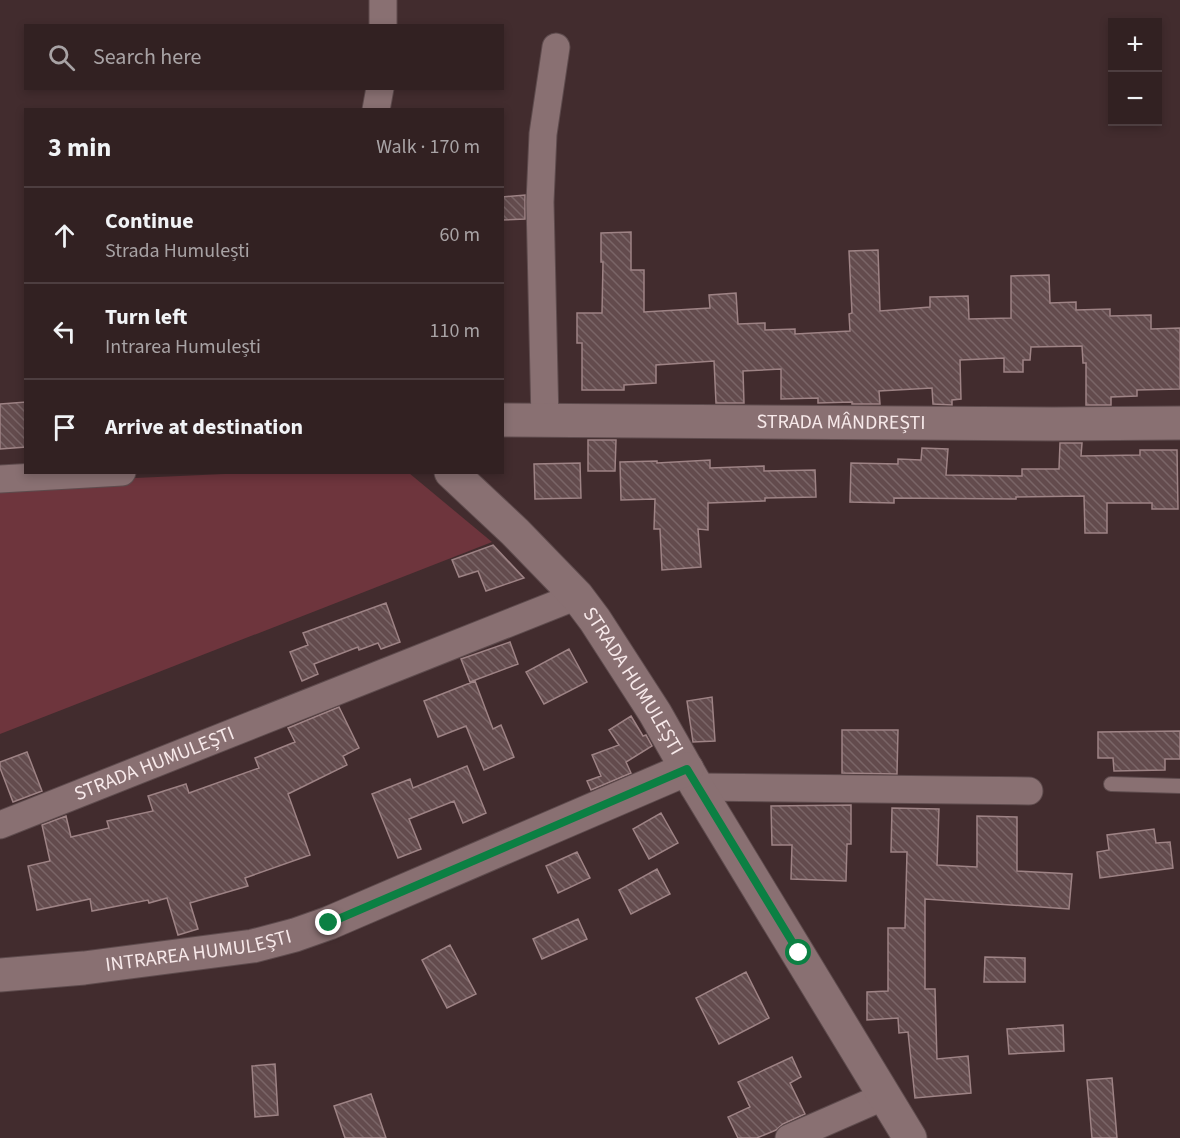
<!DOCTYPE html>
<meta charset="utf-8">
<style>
body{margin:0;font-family:"Source Sans 3",sans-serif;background:#3a292a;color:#f1f3f6}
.controls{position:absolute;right:18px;top:18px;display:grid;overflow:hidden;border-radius:0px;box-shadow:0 3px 9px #0003}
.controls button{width:54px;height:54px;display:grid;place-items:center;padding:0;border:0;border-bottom:2px solid #4d3e40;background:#322122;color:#f1f3f6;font:30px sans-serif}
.stop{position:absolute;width:18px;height:18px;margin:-14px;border:4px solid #0b8043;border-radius:50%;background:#fff}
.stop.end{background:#0b8043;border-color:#fff;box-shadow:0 2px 6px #0008}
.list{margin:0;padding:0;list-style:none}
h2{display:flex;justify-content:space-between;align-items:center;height:78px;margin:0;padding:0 24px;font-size:26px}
h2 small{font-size:20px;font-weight:400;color:#a8a3a5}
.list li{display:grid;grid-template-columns:39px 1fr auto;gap:18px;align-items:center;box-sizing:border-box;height:96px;padding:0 24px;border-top:2px solid #4d3e40}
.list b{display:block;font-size:22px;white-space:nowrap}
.list p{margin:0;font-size:20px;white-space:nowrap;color:#a8a3a5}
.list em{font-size:20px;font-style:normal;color:#a8a3a5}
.icon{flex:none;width:33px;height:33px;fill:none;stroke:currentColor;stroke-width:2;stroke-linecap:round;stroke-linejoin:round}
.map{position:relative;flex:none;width:1180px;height:1138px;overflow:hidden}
.search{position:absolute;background:#322122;box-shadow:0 3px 9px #0003;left:24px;top:24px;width:480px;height:66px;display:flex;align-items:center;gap:15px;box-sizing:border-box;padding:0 21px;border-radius:0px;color:#a8a3a5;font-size:22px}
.panel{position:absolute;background:#322122;box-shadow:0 3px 9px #0003;left:24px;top:108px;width:480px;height:366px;border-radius:0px}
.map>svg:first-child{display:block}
.grass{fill:#6e353d}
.building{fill:url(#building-back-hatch);stroke:#9e8385;stroke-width:1.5}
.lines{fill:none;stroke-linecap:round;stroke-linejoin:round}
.lane-casing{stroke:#5e4b4d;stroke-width:16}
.street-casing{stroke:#5e4b4d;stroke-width:29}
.secondary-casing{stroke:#5e4b4d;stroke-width:35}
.lane{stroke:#897072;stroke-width:14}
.street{stroke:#897072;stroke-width:27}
.secondary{stroke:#897072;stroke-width:33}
.route{stroke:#0b8043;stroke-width:8}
.labels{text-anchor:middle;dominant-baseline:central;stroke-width:4.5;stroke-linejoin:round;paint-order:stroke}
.street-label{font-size:20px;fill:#f7e9ea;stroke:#372224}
</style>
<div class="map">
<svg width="1180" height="1138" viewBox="0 0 1180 1138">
<defs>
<pattern id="building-back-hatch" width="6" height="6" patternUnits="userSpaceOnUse" patternTransform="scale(1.5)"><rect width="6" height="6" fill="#634b4d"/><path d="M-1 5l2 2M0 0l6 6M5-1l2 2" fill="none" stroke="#7a6567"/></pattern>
</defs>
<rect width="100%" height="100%" fill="#422c2e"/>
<path class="grass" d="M247,473H409L492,542L0,734V484Z"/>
<path class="building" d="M525,195V219L502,220V197Z
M631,232V270H644V312L710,308L709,295L736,293L738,324L765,323V330L795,329V334L850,331L849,314L852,313L849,251L878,250L880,311L930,307V297L968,296L969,319L1011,318V276L1049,275L1050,303L1076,302V310L1110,309V316L1151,315V329L1180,328V389L1137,390V396L1111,397V405H1086V363H1083L1082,346L1031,347L1030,360H1023V372H1004V358L960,360L961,399L952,400V405L933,404L932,388L879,391L880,404H852V402L818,403V398L781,399V369L743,371L744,403H716L714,361L656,365V383L624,385V390H582V343H577V313H602L603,262H601V233Z
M26,402V447L0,449V404Z
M588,440H616L615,471H588Z
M1060,443H1082L1081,456L1140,455V450H1177L1178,509H1152V503H1107V533H1085L1084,496L1016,497V499L894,498V503L850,502L851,463L898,464V459L921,460L922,448L948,449L946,475L1022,476V469H1059Z
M710,460V468L764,466V471L815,470L816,497L765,498V501L708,503V530L698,529L701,567L662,570L660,529H654L655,499L621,500L620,462L657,461V463Z
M580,463L581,498L535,499L534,464Z
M493,545L524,578L486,591L478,571L459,577L452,560Z
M386,603L400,642L381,649L378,643L359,650L358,647L314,664L318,674L302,681L290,652L308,645L303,633Z
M510,642L518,664L470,682L461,659Z
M569,649L587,682L544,704L526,672Z
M475,681L493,729L501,725L514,757L484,770L466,726L438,737L424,701Z
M712,697L715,741L693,742L687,701Z
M339,707L359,748L343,756L347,765L288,794L310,855L245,878L248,886L190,903L198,929L178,935L167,898L149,903L148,900L92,911L90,899L37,910L28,866L50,861L42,825L66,816L71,837L109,828L107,821L153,811L148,796L186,784L189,793L259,768L255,758L295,742L288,728Z
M631,716L643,736L646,735L652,746L626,762L631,773L591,790L587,781L601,776L592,755L619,745L609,730Z
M842,730H898L897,774L842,773Z
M1180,731V759H1165V770L1114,771L1113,758H1098V732Z
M27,752L42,791L13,802L0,768V762Z
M467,766L486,813L463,823L454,801L409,819L421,849L398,858L372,794L410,779L413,788Z
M851,805V844H847L846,881L791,879L792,845H772L771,806Z
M892,808L939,809L937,865L977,867V816L1017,817V871L1072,874L1069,909L925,899V989H935L937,1059L968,1056L971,1093L915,1098L908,1032L899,1033L898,1018L867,1020V992L888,991V928H905L907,852H891Z
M661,813L678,843L649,859L633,829Z
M1154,829L1156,843L1170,842L1173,868L1100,878L1097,852L1109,850L1107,835Z
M577,852L590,878L558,893L546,866Z
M657,869L670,894L631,914L619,890Z
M578,919L587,939L542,959L533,939Z
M450,945L476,994L447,1008L422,960Z
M985,957L1025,958V982H984Z
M746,972L769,1018L719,1044L696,998Z
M1063,1025L1064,1051L1009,1054L1007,1029Z
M792,1057L801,1077L790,1083L805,1114L783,1124L776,1130L757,1138H738L728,1117L750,1107L738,1082Z
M275,1064L278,1115L255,1117L252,1066Z
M1112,1078L1117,1138H1092L1087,1080Z
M371,1094L386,1138H345L334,1106Z"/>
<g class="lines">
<g class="lane-casing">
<path id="lane" d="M1111,784L1180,786"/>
</g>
<g class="street-casing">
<g id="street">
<path d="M383,0V26"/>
<path d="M376,110L380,88"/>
<path d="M545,421L540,202L543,134L556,47"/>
<path d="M0,479L122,472"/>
<path d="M697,787L1029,791"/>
<path id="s1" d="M0,825L577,596"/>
<path d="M789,1138L885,1096"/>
</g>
</g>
<g class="secondary-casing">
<g id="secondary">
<path id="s2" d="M502,420L1053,424L1180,423"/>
<path id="s3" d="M451,472L515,532L577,596L595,620L655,713L697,787L910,1138"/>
<path id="s4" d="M0,975L84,968L253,946L295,935L329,923L687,769"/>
</g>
</g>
<use href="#lane" class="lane"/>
<use href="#street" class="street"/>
<use href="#secondary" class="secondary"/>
</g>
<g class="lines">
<path class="route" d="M329,923L687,769L799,953"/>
</g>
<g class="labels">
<g class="street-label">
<text stroke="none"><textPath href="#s2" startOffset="339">STRADA MÂNDREȘTI</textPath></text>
<text stroke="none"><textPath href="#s3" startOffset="279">STRADA HUMULEȘTI</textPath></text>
<text stroke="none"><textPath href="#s1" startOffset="166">STRADA HUMULEȘTI</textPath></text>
<text stroke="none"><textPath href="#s4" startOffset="200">INTRAREA HUMULEȘTI</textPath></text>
</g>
</g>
</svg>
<div class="controls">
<button>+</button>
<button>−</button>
</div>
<div class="stop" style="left:799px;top:953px"></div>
<div class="stop end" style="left:329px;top:923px"></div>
<div class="search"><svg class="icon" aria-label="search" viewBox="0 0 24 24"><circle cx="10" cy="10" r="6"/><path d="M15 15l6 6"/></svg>Search here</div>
<section class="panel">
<h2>3 min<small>Walk · 170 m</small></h2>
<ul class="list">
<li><svg class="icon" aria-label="ahead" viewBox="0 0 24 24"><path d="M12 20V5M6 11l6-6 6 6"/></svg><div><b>Continue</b><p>Strada Humulești</p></div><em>60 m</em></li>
<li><svg class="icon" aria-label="left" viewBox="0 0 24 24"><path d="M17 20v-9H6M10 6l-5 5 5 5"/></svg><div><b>Turn left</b><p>Intrarea Humulești</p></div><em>110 m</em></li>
<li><svg class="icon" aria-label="arrive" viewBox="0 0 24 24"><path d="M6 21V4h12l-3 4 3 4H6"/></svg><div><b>Arrive at destination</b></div></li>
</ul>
</section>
</div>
